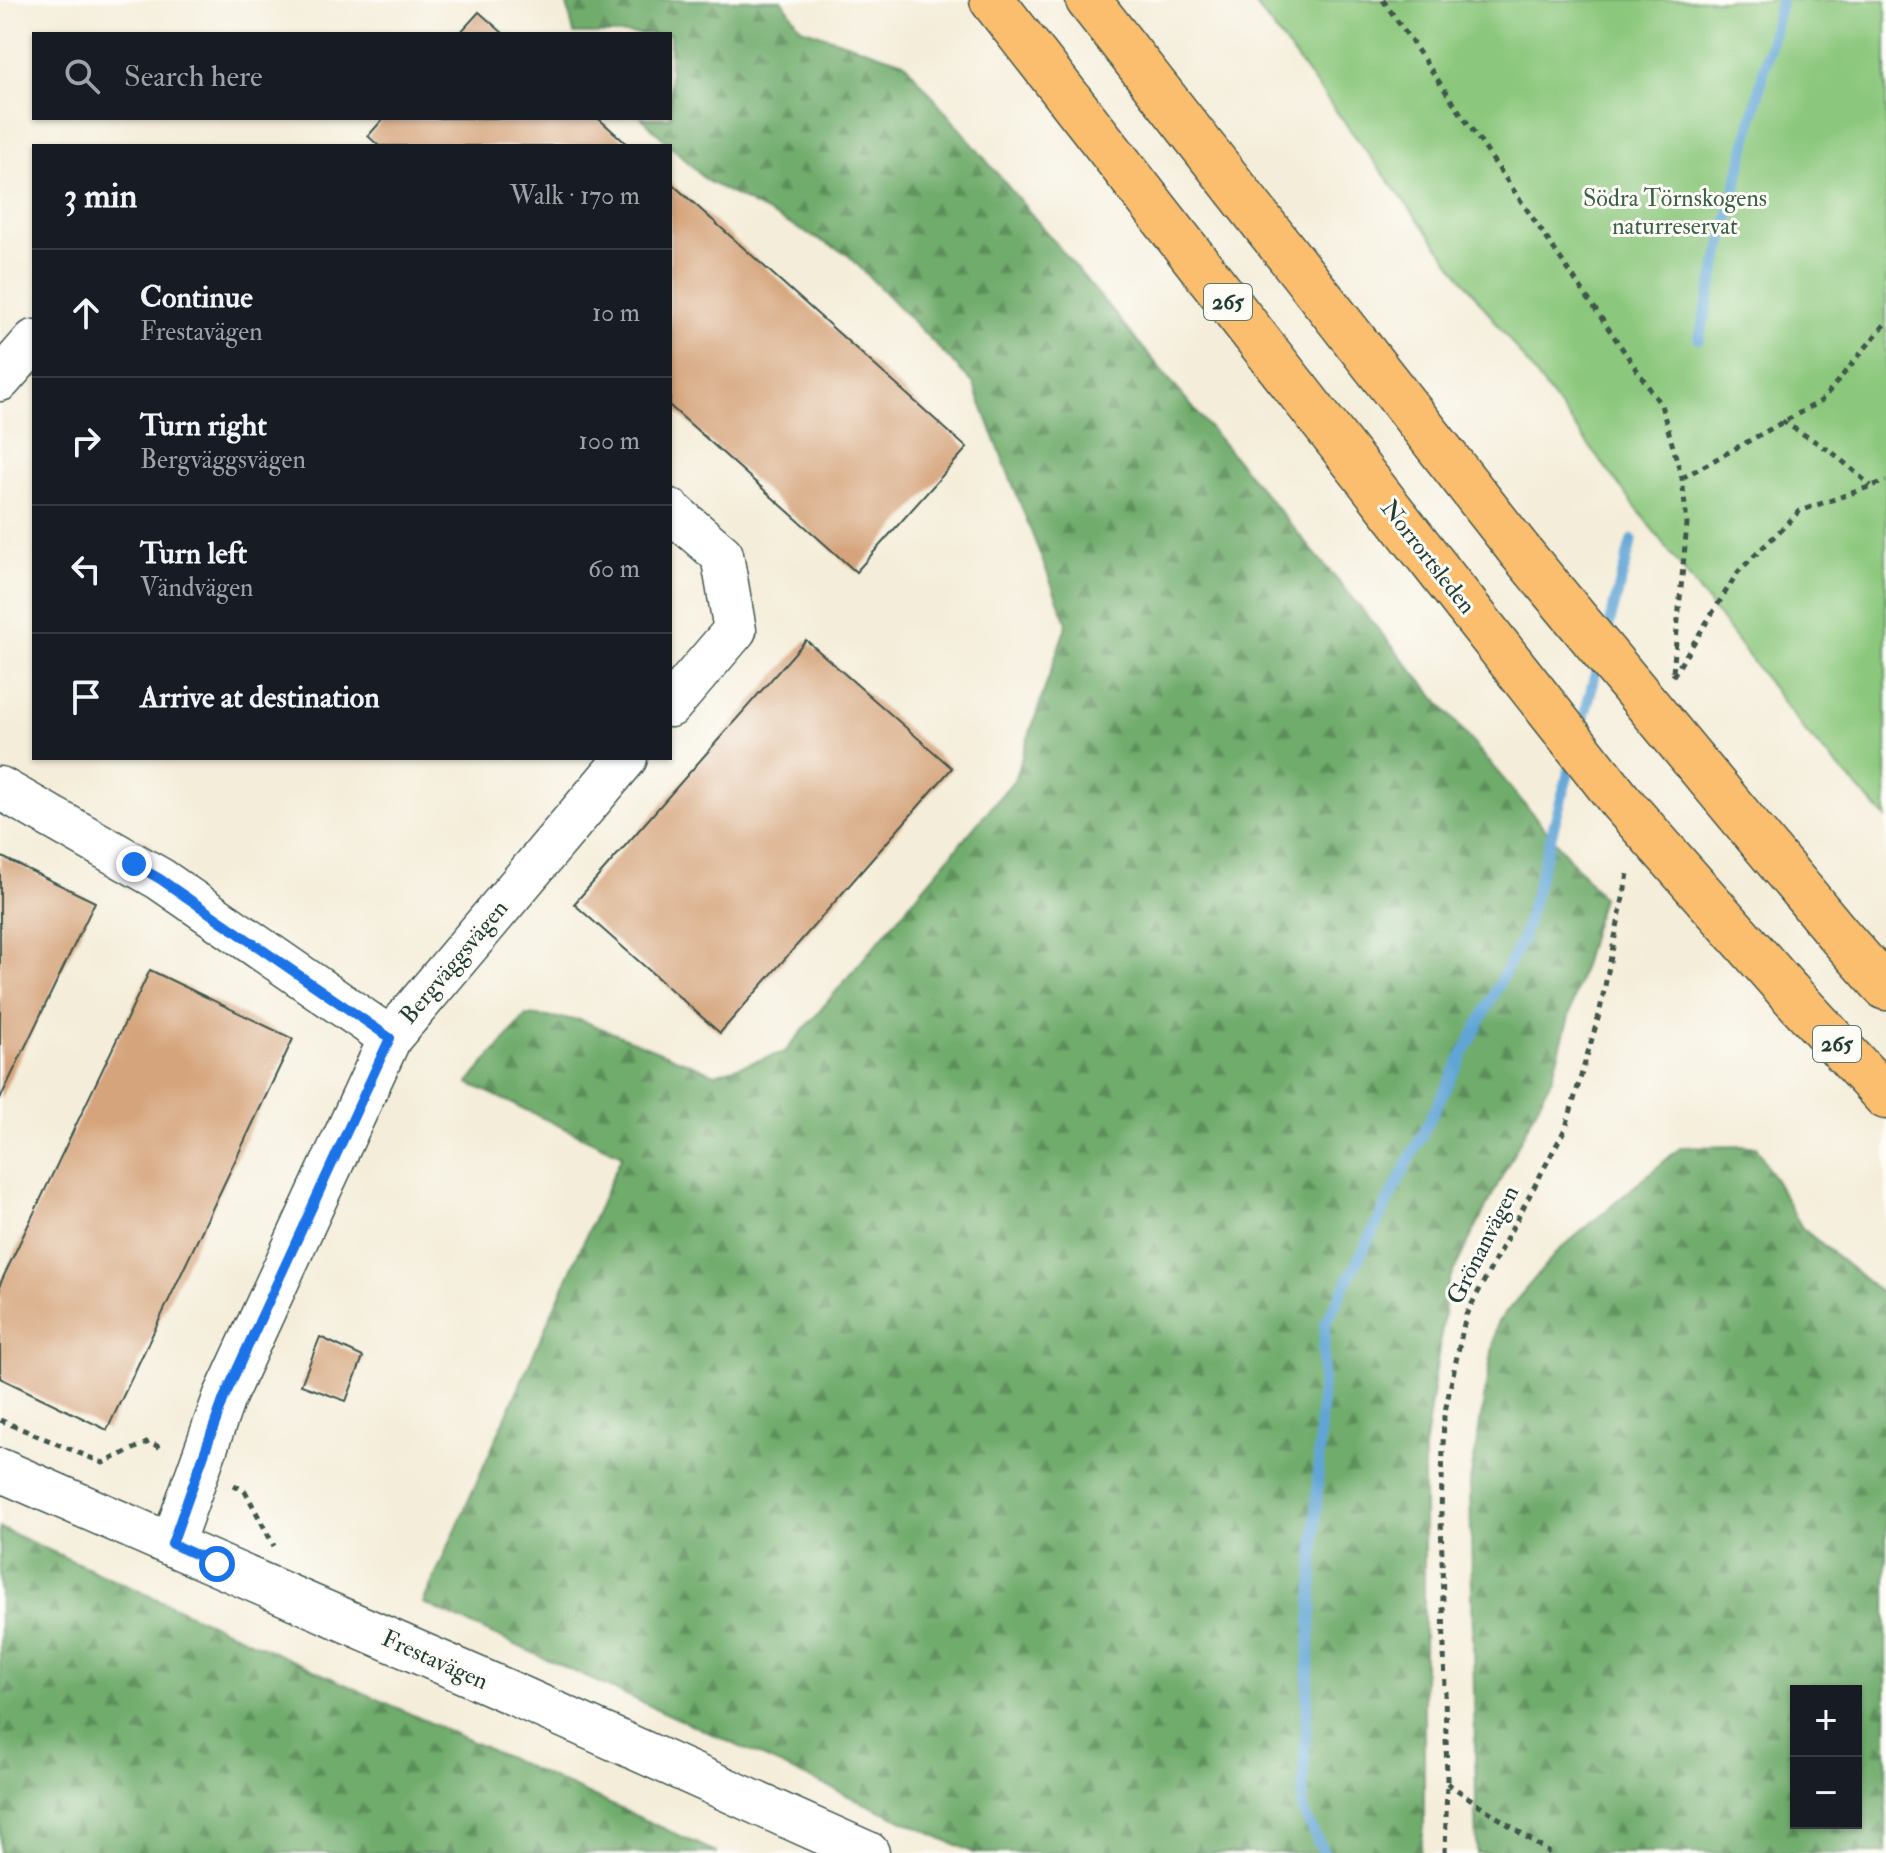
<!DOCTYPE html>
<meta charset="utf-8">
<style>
body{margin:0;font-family:"IM FELL Double Pica",serif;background:#242831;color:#f1f3f6}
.controls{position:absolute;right:24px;bottom:24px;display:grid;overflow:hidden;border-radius:0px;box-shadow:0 2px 6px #0004}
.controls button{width:72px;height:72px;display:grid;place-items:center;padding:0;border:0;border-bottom:2px solid #363941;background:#171b24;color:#f1f3f6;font:40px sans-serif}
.stop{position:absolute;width:24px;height:24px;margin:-18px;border:6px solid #1a73e8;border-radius:50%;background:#fff}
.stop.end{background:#1a73e8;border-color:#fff;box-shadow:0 2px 8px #0008}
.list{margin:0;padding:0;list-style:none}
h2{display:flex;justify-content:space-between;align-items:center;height:104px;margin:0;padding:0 32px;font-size:34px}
h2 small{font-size:26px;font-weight:400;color:#9ea1a6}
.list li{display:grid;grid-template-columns:52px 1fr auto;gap:24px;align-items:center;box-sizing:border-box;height:128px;padding:0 32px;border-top:2px solid #363941}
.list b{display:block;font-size:30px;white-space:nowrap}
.list p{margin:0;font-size:26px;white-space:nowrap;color:#9ea1a6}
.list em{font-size:26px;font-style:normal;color:#9ea1a6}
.icon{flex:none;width:44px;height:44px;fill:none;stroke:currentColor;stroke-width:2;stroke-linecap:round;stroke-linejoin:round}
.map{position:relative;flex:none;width:1886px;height:1853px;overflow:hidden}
.search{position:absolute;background:#171b24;box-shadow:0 2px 6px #0004;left:32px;top:32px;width:640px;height:88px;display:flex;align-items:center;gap:20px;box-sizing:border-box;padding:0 28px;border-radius:0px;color:#9ea1a6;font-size:30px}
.panel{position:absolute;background:#171b24;box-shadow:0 2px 6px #0004;left:32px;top:144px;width:640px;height:616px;border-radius:0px}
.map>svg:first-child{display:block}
.forest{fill:url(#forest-firs);stroke:#487450;stroke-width:2;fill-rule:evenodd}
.green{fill:#8bc77c;stroke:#558258;stroke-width:2}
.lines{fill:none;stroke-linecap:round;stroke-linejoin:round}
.stream{stroke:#61a5d6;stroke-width:11}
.building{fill:#d5a47b}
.minor-casing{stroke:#3f574d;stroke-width:45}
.highway-casing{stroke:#3f574d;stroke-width:47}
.path{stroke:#3f574d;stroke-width:5;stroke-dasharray:6 6;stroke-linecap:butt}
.minor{stroke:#fff;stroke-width:42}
.highway{stroke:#fbbd6e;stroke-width:44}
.highway-bridge-casing{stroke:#3f574d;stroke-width:47;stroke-linecap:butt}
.highway-bridge{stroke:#fbbd6e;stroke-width:44}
.route{stroke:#1a73e8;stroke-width:10}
.labels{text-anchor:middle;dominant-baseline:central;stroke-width:6;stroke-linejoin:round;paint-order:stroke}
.shield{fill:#fdfcf7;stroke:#62766e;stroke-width:2}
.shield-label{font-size:22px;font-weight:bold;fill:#1f3d34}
.park-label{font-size:24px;fill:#3a6046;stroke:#fdfcf7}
.street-label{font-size:24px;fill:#1f3d34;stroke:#fdfcf7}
</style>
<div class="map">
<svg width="1886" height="1853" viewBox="0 0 1886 1853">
<defs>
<pattern id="forest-firs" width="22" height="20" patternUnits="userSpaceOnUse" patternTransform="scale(2)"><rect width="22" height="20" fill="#70ac6c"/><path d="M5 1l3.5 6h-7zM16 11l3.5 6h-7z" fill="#5b8d5a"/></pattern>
</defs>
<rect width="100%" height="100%" fill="#fdfcf7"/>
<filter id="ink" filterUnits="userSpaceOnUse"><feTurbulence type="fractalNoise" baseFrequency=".0125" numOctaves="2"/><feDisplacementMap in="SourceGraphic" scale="16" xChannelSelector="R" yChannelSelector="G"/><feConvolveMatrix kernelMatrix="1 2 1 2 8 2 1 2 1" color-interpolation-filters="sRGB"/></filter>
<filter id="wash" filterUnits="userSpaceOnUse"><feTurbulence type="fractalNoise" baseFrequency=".006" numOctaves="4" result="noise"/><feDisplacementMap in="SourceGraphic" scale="32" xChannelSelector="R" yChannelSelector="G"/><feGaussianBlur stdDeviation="1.8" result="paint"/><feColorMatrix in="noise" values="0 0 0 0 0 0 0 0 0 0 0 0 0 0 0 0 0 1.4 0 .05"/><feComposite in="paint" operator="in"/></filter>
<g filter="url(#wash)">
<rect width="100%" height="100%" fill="#f4edd9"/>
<path class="forest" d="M566,0H782L801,28L904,62L1602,897L1552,1078L1449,1280L1424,1449V1827L1420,1853H974L423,1603L622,1155L468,1083L526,1015L581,1020L715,1074L785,1052L1014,780L1067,623L973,383L847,254L707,181L642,118H670V34H574Z
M1756,1146L1802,1228L1886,1297V1853H1477L1470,1482L1497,1323L1557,1252L1681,1147ZM1796,1691H1856V1823H1796Z
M0,1528L718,1853H0Z"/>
<path class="green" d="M1252,0H1886V818L1808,735Z"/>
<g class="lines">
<path class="stream" d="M1699,339L1781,0
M1606,636L1632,540
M1580,732L1598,664
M1324,1853L1302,1810L1325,1325L1523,937L1572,760"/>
</g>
<g id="blocks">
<path class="building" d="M479,12L504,34H459Z
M384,118H598L629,146H379L368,136Z
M670,182L967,448L856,572L670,406Z
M806,640L952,768L720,1033L574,904Z
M0,856L95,902L0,1099Z
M150,970L293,1039L107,1430L0,1378V1284Z
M320,1337L363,1357L346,1401L301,1385Z"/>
</g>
</g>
<g filter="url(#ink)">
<use href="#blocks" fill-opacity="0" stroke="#3f574d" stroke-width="2"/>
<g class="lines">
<g class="minor-casing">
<path id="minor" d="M0,380L34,341
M670,510L722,555L735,630L670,706
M0,788L160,879L390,1038
M0,1470L507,1691L868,1853
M172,1544L224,1398L390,1038L626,758"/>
</g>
<g class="highway-casing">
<path id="highway" d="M992,0L1465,604
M1088,0L1519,550
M1838,934L1886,988
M1788,991L1886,1097"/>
</g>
<path class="path" d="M1383,0L1661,405L1682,478L1687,524L1673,673
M1782,421L1832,452L1871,486
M1682,478L1821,401L1886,323
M1673,676L1738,572L1800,511L1886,481
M0,1420L103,1463L149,1442L165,1450
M234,1485L245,1491L274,1546
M1447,1783L1550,1853
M1445,1853L1447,1782L1441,1513L1444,1416L1466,1315L1566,1127L1599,1015L1629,869"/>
<use href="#minor" class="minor"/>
<use href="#highway" class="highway"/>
<g class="highway-bridge-casing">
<path id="highway-bridge" d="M1519,550L1838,934
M1465,604L1621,802L1788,991"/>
</g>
<use href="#highway-bridge" class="highway-bridge"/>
</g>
</g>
<g class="lines" filter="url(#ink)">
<path class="route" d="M134,864L160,879L390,1038L224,1398L172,1544L217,1564"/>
</g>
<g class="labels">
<g class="shield">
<rect x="1204" y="284" width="48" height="36" rx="6"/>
<rect x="1813" y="1026" width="48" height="36" rx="6"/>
</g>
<g class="shield-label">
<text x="1228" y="302">265</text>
<text x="1837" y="1044">265</text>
</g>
<g class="park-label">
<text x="1675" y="198">Södra Törnskogens<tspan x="1675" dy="28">naturreservat</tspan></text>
</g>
<g class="street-label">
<text transform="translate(1428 557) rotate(52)">Norrortsleden</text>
<text transform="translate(454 962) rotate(-50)">Bergväggsvägen</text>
<text transform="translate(1483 1245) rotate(-63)">Grönanvägen</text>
<text transform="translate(435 1660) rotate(24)">Frestavägen</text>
</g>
</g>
</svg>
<div class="controls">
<button>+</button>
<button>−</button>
</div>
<div class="stop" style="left:217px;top:1564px"></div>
<div class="stop end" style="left:134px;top:864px"></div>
<div class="search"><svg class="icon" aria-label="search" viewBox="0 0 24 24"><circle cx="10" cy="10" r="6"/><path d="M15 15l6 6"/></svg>Search here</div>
<section class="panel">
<h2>3 min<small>Walk · 170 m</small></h2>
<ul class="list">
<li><svg class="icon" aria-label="ahead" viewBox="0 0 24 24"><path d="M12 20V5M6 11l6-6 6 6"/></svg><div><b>Continue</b><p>Frestavägen</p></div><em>10 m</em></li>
<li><svg class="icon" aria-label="right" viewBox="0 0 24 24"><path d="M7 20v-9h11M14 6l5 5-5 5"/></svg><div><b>Turn right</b><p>Bergväggsvägen</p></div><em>100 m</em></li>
<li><svg class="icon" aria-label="left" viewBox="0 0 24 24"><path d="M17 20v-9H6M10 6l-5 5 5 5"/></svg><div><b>Turn left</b><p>Vändvägen</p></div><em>60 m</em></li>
<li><svg class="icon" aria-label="arrive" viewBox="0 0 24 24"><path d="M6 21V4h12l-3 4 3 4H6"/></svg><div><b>Arrive at destination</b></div></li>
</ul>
</section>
</div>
